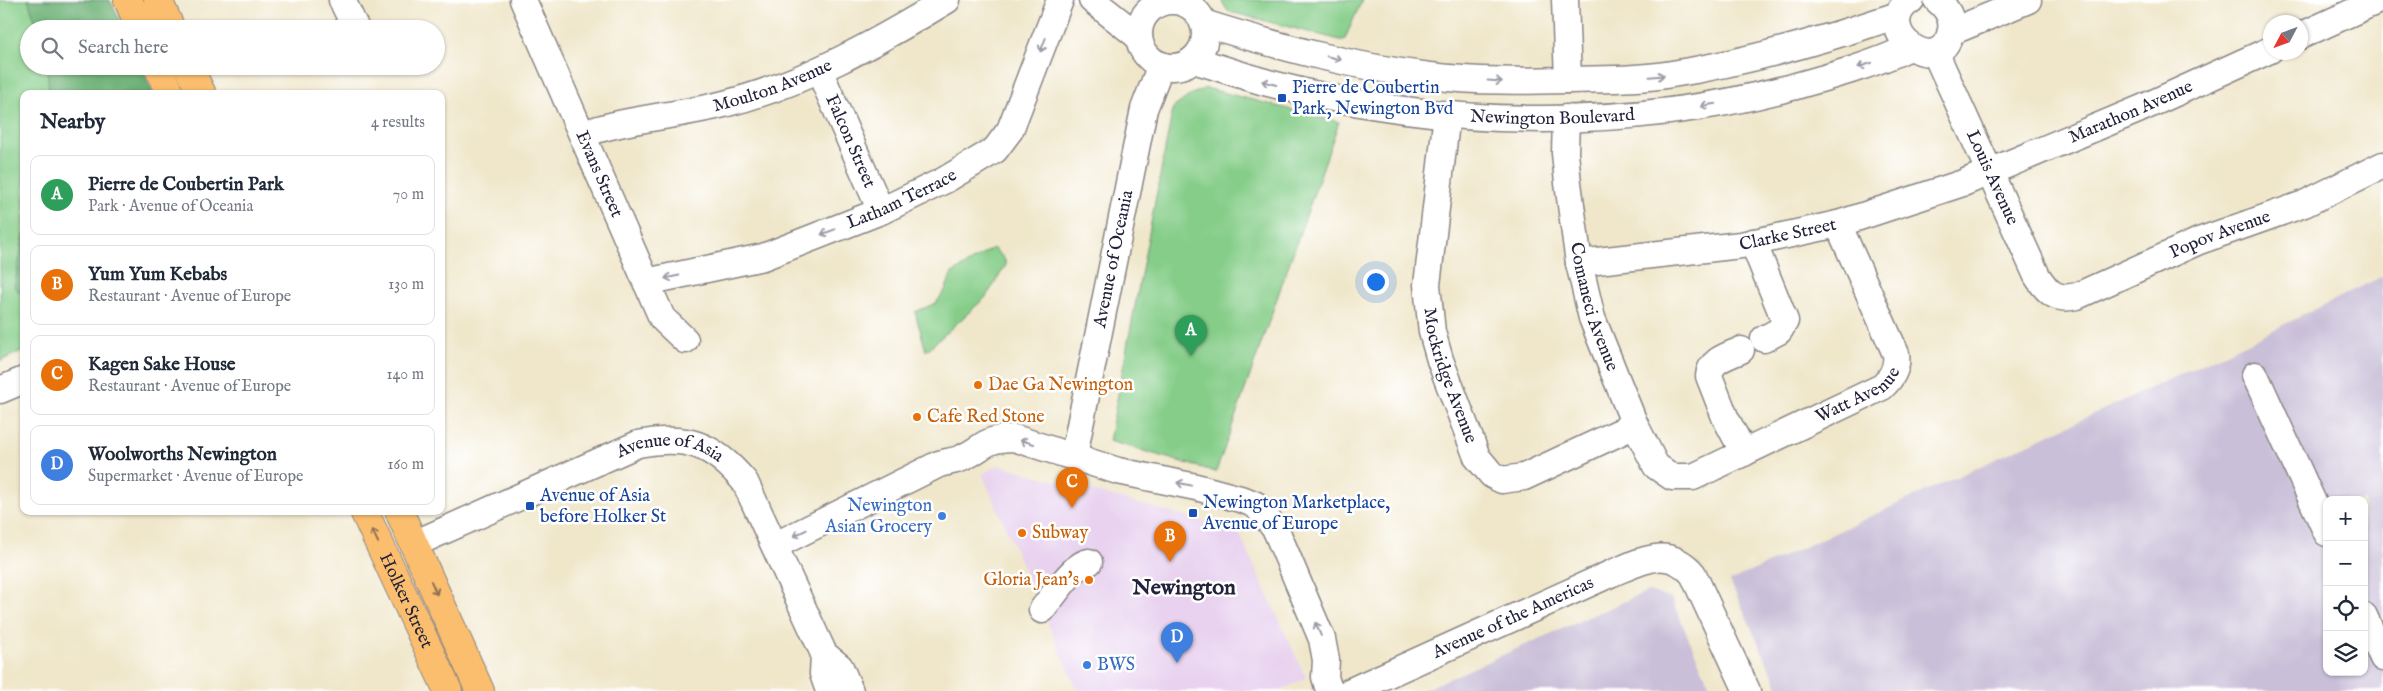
<!DOCTYPE html>
<meta charset="utf-8">
<style>
body{margin:0;font-family:"IM FELL English",serif;background:#f2f2f3;color:#1f2937}
.controls{position:absolute;right:15px;bottom:15px;display:grid;overflow:hidden;border-radius:10px;box-shadow:0 1px 4px #0004}
.controls button{width:45px;height:45px;display:grid;place-items:center;padding:0;border:0;border-bottom:1px solid #e0e1e3;background:#fff;color:#1f2937;font:25px sans-serif}
.compass{position:absolute;left:2263px;top:15px;width:45px;height:45px;border-radius:50%;background:#fff;box-shadow:0 1px 4px #0004;rotate:229deg}
.you{position:absolute;left:1375px;top:281px;width:18px;height:18px;margin:-12px;border:4px solid #fff;border-radius:50%;background:#1a73e8;box-shadow:0 0 0 8px #1a73e833}
.badge{display:grid;place-items:center;width:32px;height:32px;border-radius:50%;background:#db2777;color:#fff;font-size:16px;font-weight:700}
.pin{position:absolute;translate:-50% -41px;filter:drop-shadow(0 1px 2px #0008)}
.pin::after{content:'';position:absolute;top:26px;width:18px;height:15px;background:inherit;clip-path:polygon(0 0,100% 0,50% 100%)}
.list{margin:0;padding:0;list-style:none}
h2{display:flex;justify-content:space-between;align-items:center;height:65px;margin:0;padding:0 20px;font-size:21px}
h2 small{font-size:16px;font-weight:400;color:#747a83}
.list li{display:grid;grid-template-columns:32px 1fr auto;gap:15px;align-items:center;box-sizing:border-box;height:80px;margin:0 10px 10px;padding:0 10px;border:1px solid #e0e1e3;border-radius:10px}
.list b{display:block;font-size:19px;white-space:nowrap}
.list p{margin:0;font-size:16px;white-space:nowrap;color:#747a83}
.list em{font-size:16px;font-style:normal;color:#747a83}
.icon{flex:none;width:28px;height:28px;fill:none;stroke:currentColor;stroke-width:2;stroke-linecap:round;stroke-linejoin:round}
.map{position:relative;flex:none;width:2383px;height:691px;overflow:hidden}
.search{position:absolute;background:#fff;box-shadow:0 1px 4px #0004;left:20px;top:20px;width:425px;height:55px;display:flex;align-items:center;gap:12px;box-sizing:border-box;padding:0 18px;border-radius:28px;color:#747a83;font-size:19px}
.panel{position:absolute;background:#fff;box-shadow:0 1px 4px #0004;left:20px;top:90px;width:425px;height:425px;border-radius:10px}
.map>svg:first-child{display:block}
.built{fill:#e8d2ef}
.industrial{fill:#c9bfd8;fill-rule:evenodd}
.green{fill:#85cd88;stroke:#547862}
.forest{fill:#6cb074;stroke:#476958}
.lines{fill:none;stroke-linecap:round;stroke-linejoin:round}
.minor-casing{stroke:#898483;stroke-width:29}
.major-casing{stroke:#898483;stroke-width:30}
.minor{stroke:#fff;stroke-width:26}
.major{stroke:#fbbe6e;stroke-width:28}
.oneway{stroke:#9c9ca7}
.oneway2{stroke:#8e7054}
.transit-dot{fill:#1a4fb4;stroke:#fff;stroke-width:2}
.food-dot{fill:#e8710a;stroke:#fff;stroke-width:2}
.shop-dot{fill:#3f7fe0;stroke:#fff;stroke-width:2}
.labels{text-anchor:middle;dominant-baseline:central;stroke-width:5;stroke-linejoin:round;paint-order:stroke}
.street-label{font-size:18px;fill:#22223b;stroke:#fff}
.transit-label{font-size:18px;fill:#164399;stroke:#fff;text-anchor:start}
.food-label{font-size:18px;fill:#c56008;stroke:#fff;text-anchor:start}
.shop-label{font-size:18px;fill:#366cbe;stroke:#fff;text-anchor:end}
.district-label{font-size:22px;font-weight:bold;fill:#22223b;stroke:#fff}
</style>
<div class="map">
<svg width="2383" height="691" viewBox="0 0 2383 691">
<rect width="100%" height="100%" fill="#fff"/>
<filter id="ink" filterUnits="userSpaceOnUse"><feTurbulence type="fractalNoise" baseFrequency=".02" numOctaves="2"/><feDisplacementMap in="SourceGraphic" scale="10" xChannelSelector="R" yChannelSelector="G"/><feConvolveMatrix kernelMatrix="1 2 1 2 8 2 1 2 1" color-interpolation-filters="sRGB"/></filter>
<filter id="wash" filterUnits="userSpaceOnUse"><feTurbulence type="fractalNoise" baseFrequency=".0096" numOctaves="4" result="noise"/><feDisplacementMap in="SourceGraphic" scale="20" xChannelSelector="R" yChannelSelector="G"/><feGaussianBlur stdDeviation="1.12" result="paint"/><feColorMatrix in="noise" values="0 0 0 0 0 0 0 0 0 0 0 0 0 0 0 0 0 1.4 0 .05"/><feComposite in="paint" operator="in"/></filter>
<g filter="url(#wash)">
<rect width="100%" height="100%" fill="#f0e7cb"/>
<path class="built" d="M998,465L1238,531L1306,678L1279,691H1078L982,474Z"/>
<path class="industrial" d="M2383,276V691H1780L1730,581L2220,356ZM2327,500H2364V672H2327Z
M1648,591L1671,598L1712,691H1421Z"/>
<path class="green" d="M0,0H110L124,29H29V66H141L153,94H24V350L0,361Z
M1221,0H1362L1344,41L1234,13L1227,10Z
M1206,88L1339,122L1216,472L1109,441L1173,108L1192,94Z
M993,248L1004,258L1006,265L986,297L926,351L915,312L936,303L946,289L951,274Z"/>
<path class="forest" d="M28,0H110L124,29H38Z
M47,66H141L153,94H49Z
M24,235V296L14,287Z"/>
</g>
<g filter="url(#ink)">
<g class="lines">
<g class="minor-casing">
<g id="minor">
<path d="M342,0L356,29"/>
<path id="s1" d="M523,0L662,318L685,340"/>
<path d="M1092,0L1139,37"/>
<path d="M1565,0L1568,80"/>
<path d="M1911,0C1867,28 1941,84 1951,30C1953,18 1946,7 1937,0"/>
<circle cx="1172" cy="34" r="33"/>
<path d="M1203,23C1277,46 1353,67 1430,76C1477,82 1523,81 1570,80C1604,79 1638,80 1672,74C1749,62 1824,40 1898,15"/>
<path d="M1951,32L2028,0"/>
<path d="M2300,36L2379,0"/>
<path id="s2" d="M1935,52L2037,276C2048,293 2056,301 2077,296L2199,241L2304,204L2383,165"/>
<path id="s3" d="M1193,60C1219,67 1245,77 1272,84C1439,128 1625,132 1792,87C1832,76 1873,65 1910,47"/>
<path id="s4" d="M819,70L881,211"/>
<path id="s5" d="M1447,114L1427,285L1432,332L1440,360L1477,457L1492,475L1502,480L1524,477L1635,425"/>
<path id="s6" d="M1566,118L1565,153L1568,183L1579,263L1592,318L1635,425L1656,466L1672,477H1693L1882,387C1892,378 1898,368 1896,354L1838,224"/>
<path id="s7" d="M583,134C629,118 678,116 724,104C804,84 878,42 947,0"/>
<path d="M1753,242L1785,321L1779,331L1764,339"/>
<path id="s8" d="M1579,263L1741,245L1838,224L1963,183L2140,109L2270,50"/>
<path id="s9" d="M646,282L763,257L881,211L945,180L995,150L1010,130L1060,0"/>
<path d="M1741,350C1728,356 1710,360 1709,376L1725,417L1744,453"/>
<path d="M2255,375L2327,533"/>
<path d="M0,390L24,380"/>
<path id="s10" d="M1074,455L1144,109L1161,65"/>
<path id="s11" d="M414,544L638,444C687,435 712,443 745,482L824,654L823,674L829,691"/>
<path d="M776,545L939,464C946,462 955,461 962,458C986,447 982,439 1014,438L1118,471L1196,487L1244,500L1256,505L1276,530L1322,639L1326,660L1325,677L1328,687L1331,691"/>
<path d="M1042,610C1052,598 1073,564 1089,562"/>
<path d="M2364,616L2383,658"/>
<path d="M824,654L840,667L850,691"/>
<path id="s12" d="M1351,691L1610,574C1640,562 1667,544 1693,574L1747,691"/>
</g>
</g>
<g class="major-casing">
<g id="major">
<path d="M128,0L141,29"/>
<path d="M158,0L171,29"/>
<path d="M158,66L170,94"/>
<path d="M188,66L202,94"/>
<path id="s13" d="M364,511L448,691"/>
<path d="M399,511L480,691"/>
</g>
</g>
<use href="#minor" class="minor"/>
<use href="#major" class="major"/>
</g>
<defs><path id="oneway-shaft" d="M-6 0H5M1.5-3L5.5 0L1.5 3" fill="none" stroke-width="1.6" stroke-linecap="round" stroke-linejoin="round" transform="scale(1.25)"/></defs>
<g class="oneway">
<use href="#oneway-shaft" transform="translate(1043 45) rotate(111)"/>
<use href="#oneway-shaft" transform="translate(1334 58) rotate(13)"/>
<use href="#oneway-shaft" transform="translate(1865 65) rotate(162)"/>
<use href="#oneway-shaft" transform="translate(1657 76) rotate(-5)"/>
<use href="#oneway-shaft" transform="translate(1495 81) rotate(4)"/>
<use href="#oneway-shaft" transform="translate(1269 83) rotate(-165)"/>
<use href="#oneway-shaft" transform="translate(1708 105) rotate(170)"/>
<use href="#oneway-shaft" transform="translate(828 232) rotate(159)"/>
<use href="#oneway-shaft" transform="translate(672 277) rotate(168)"/>
<use href="#oneway-shaft" transform="translate(1027 442) rotate(-164)"/>
<use href="#oneway-shaft" transform="translate(1184 484) rotate(-169)"/>
<use href="#oneway-shaft" transform="translate(800 533) rotate(154)"/>
<use href="#oneway-shaft" transform="translate(1318 629) rotate(-113)"/>
</g>
<g class="oneway2">
<use href="#oneway-shaft" transform="translate(375 536) rotate(-115)"/>
<use href="#oneway-shaft" transform="translate(434 588) rotate(66)"/>
</g>
</g>
<g class="transit-dot">
<rect x="1277" y="93" width="10" height="10" rx="2.5"/>
<rect x="525" y="501" width="10" height="10" rx="2.5"/>
<rect x="1188" y="508" width="10" height="10" rx="2.5"/>
</g>
<g class="food-dot">
<circle cx="978" cy="385" r="5"/>
<circle cx="917" cy="417" r="5"/>
<circle cx="1022" cy="533" r="5"/>
<circle cx="1089" cy="580" r="5"/>
</g>
<g class="shop-dot">
<circle cx="942" cy="516" r="5"/>
<circle cx="1087" cy="665" r="5"/>
</g>
<g class="labels">
<g class="street-label">
<text stroke="none"><textPath href="#s7" startOffset="196">Moulton Avenue</textPath></text>
<text stroke="none"><textPath href="#s8" startOffset="576">Marathon Avenue</textPath></text>
<text stroke="none"><textPath href="#s3" startOffset="366">Newington Boulevard</textPath></text>
<text stroke="none"><textPath href="#s4" startOffset="78">Falcon Street</textPath></text>
<text stroke="none"><textPath href="#s1" startOffset="190">Evans Street</textPath></text>
<text stroke="none"><textPath href="#s2" startOffset="138">Louis Avenue</textPath></text>
<text stroke="none"><textPath href="#s9" startOffset="270">Latham Terrace</textPath></text>
<text stroke="none"><textPath href="#s8" startOffset="211">Clarke Street</textPath></text>
<text stroke="none"><textPath href="#s2" startOffset="451">Popov Avenue</textPath></text>
<text stroke="none"><textPath href="#s10" startOffset="200">Avenue of Oceania</textPath></text>
<text stroke="none"><textPath href="#s6" startOffset="192">Comaneci Avenue</textPath></text>
<text stroke="none"><textPath href="#s5" startOffset="266">Mockridge Avenue</textPath></text>
<text stroke="none"><textPath href="#s6" startOffset="589">Watt Avenue</textPath></text>
<text stroke="none"><textPath href="#s11" startOffset="278">Avenue of Asia</textPath></text>
<text stroke="none"><textPath href="#s13" startOffset="99">Holker Street</textPath></text>
<text stroke="none"><textPath href="#s12" startOffset="178">Avenue of the Americas</textPath></text>
</g>
<g class="transit-label">
<text x="1292" y="88">Pierre de Coubertin<tspan x="1292" dy="21">Park, Newington Bvd</tspan></text>
<text x="540" y="496">Avenue of Asia<tspan x="540" dy="21">before Holker St</tspan></text>
<text x="1203" y="503">Newington Marketplace,<tspan x="1203" dy="21">Avenue of Europe</tspan></text>
</g>
<g class="food-label">
<text x="988" y="385">Dae Ga Newington</text>
<text x="927" y="417">Cafe Red Stone</text>
<text x="1032" y="533">Subway</text>
<text x="1079" y="580" text-anchor="end">Gloria Jean's</text>
</g>
<g class="shop-label">
<text x="932" y="506">Newington<tspan x="932" dy="21">Asian Grocery</tspan></text>
<text x="1097" y="665" text-anchor="start">BWS</text>
</g>
<g class="district-label">
<text x="1184" y="588">Newington</text>
</g>
</g>
</svg>
<div class="controls">
<button>+</button>
<button>−</button>
<button><svg class="icon" aria-label="locate" viewBox="0 0 24 24"><circle cx="12" cy="12" r="6"/><path d="M12 2v4M12 18v4M2 12h4M18 12h4"/></svg></button>
<button><svg class="icon" aria-label="layers" viewBox="0 0 24 24"><path d="M12 4l9 5-9 5-9-5zM3 14l9 5 9-5"/></svg></button>
</div>
<svg class="compass" viewBox="-18 -18 36 36"><path d="M0-13l5 13h-10z" fill="#e53935"/><path d="M0 13l5-13h-10z" fill="#747a83"/></svg>
<div class="you"></div>
<div class="pin badge" style="left:1191px;top:356px;background:#2e9e5b">A</div>
<div class="pin badge" style="left:1170px;top:562px;background:#e8710a">B</div>
<div class="pin badge" style="left:1072px;top:508px;background:#e8710a">C</div>
<div class="pin badge" style="left:1177px;top:663px;background:#3f7fe0">D</div>
<div class="search"><svg class="icon" aria-label="search" viewBox="0 0 24 24"><circle cx="10" cy="10" r="6"/><path d="M15 15l6 6"/></svg>Search here</div>
<section class="panel">
<h2>Nearby<small>4 results</small></h2>
<ul class="list">
<li><span class="badge" style="background:#2e9e5b">A</span><div><b>Pierre de Coubertin Park</b><p>Park · Avenue of Oceania</p></div><em>70 m</em></li>
<li><span class="badge" style="background:#e8710a">B</span><div><b>Yum Yum Kebabs</b><p>Restaurant · Avenue of Europe</p></div><em>130 m</em></li>
<li><span class="badge" style="background:#e8710a">C</span><div><b>Kagen Sake House</b><p>Restaurant · Avenue of Europe</p></div><em>140 m</em></li>
<li><span class="badge" style="background:#3f7fe0">D</span><div><b>Woolworths Newington</b><p>Supermarket · Avenue of Europe</p></div><em>160 m</em></li>
</ul>
</section>
</div>
